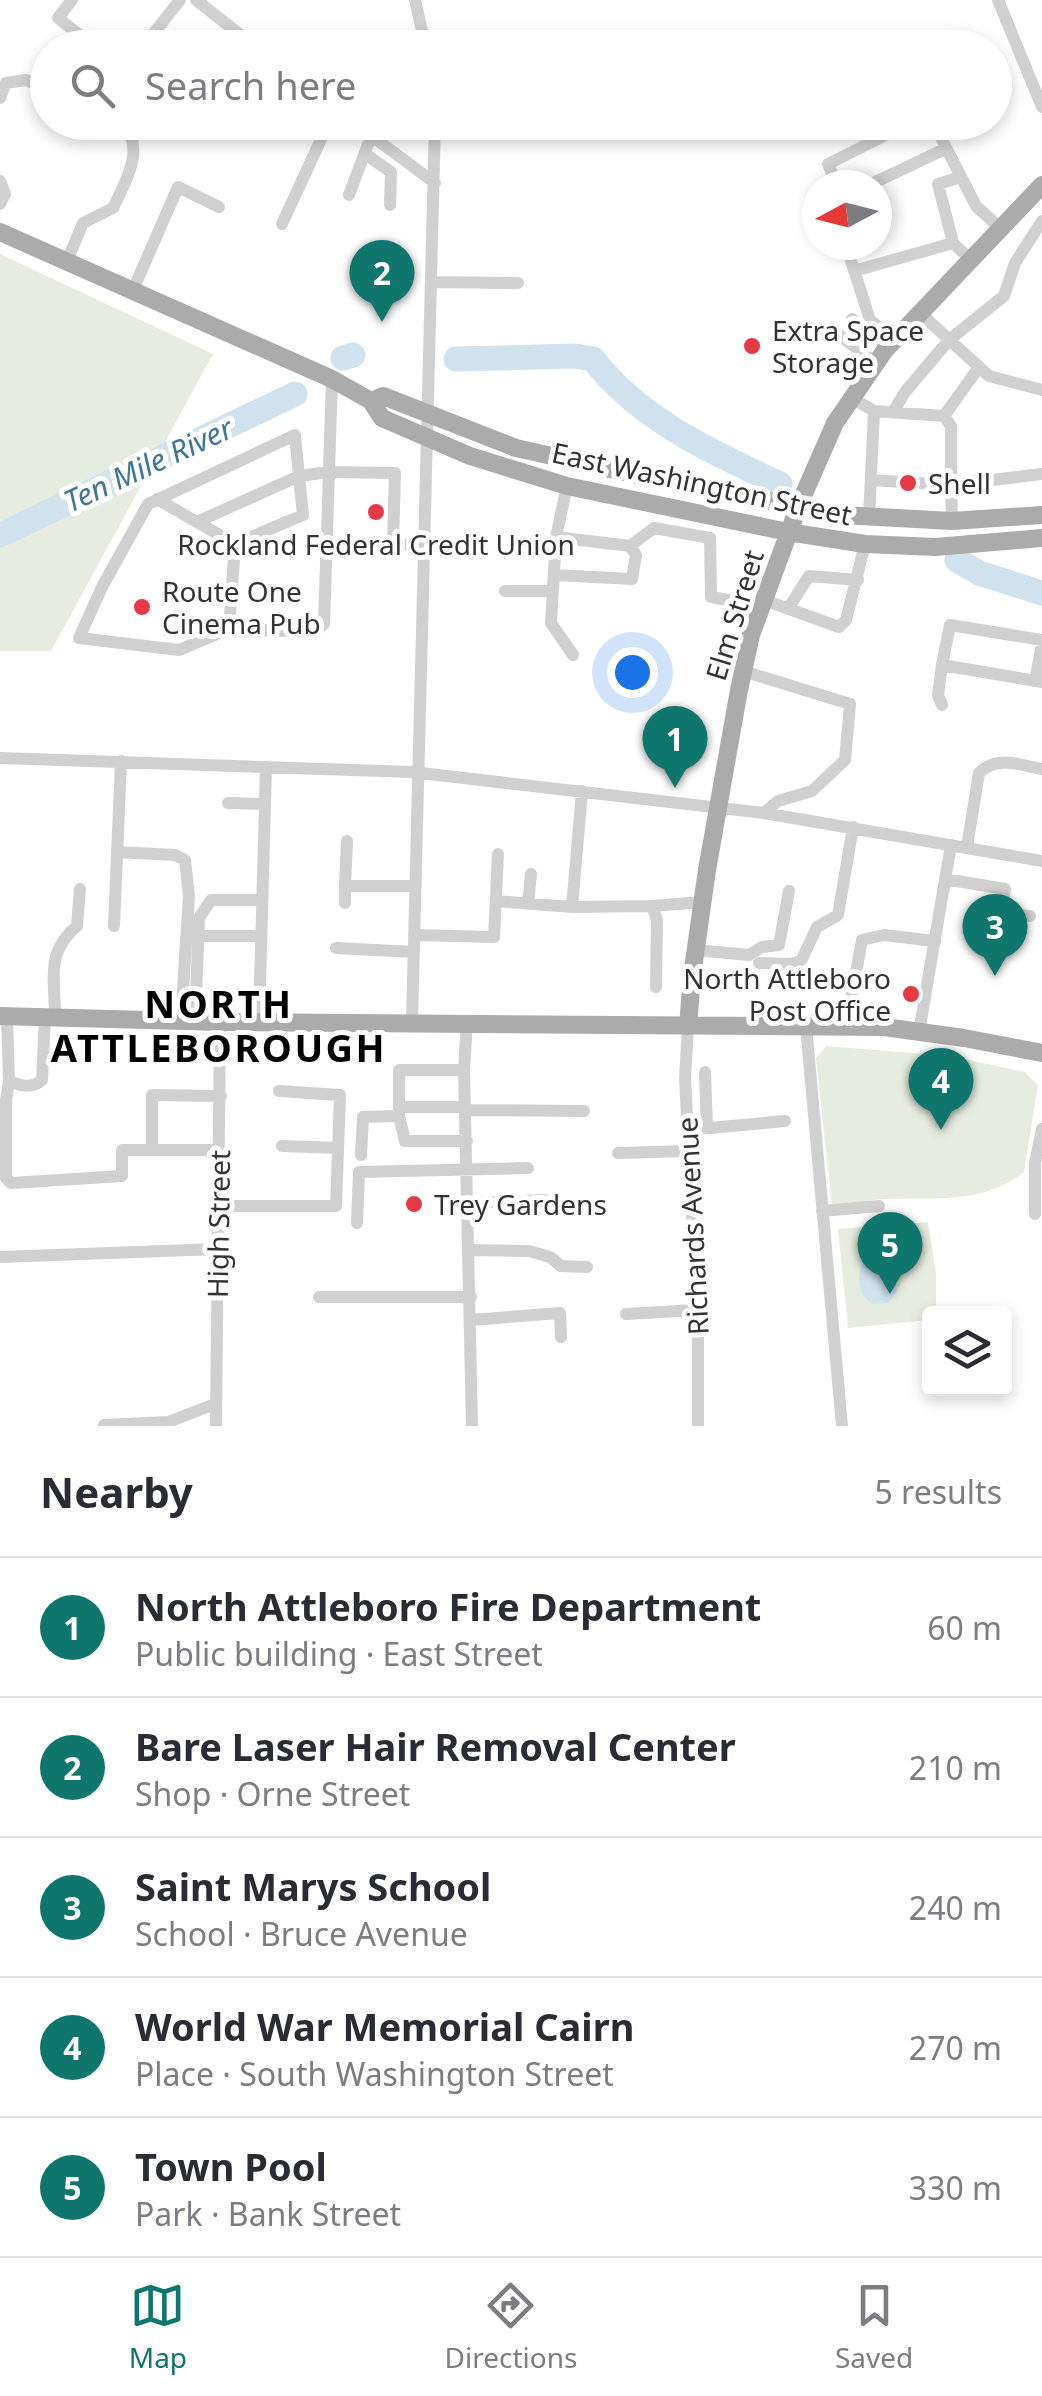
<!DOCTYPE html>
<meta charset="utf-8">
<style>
body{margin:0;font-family:"Noto Sans",sans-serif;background:#f2f2f3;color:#2b2b33}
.controls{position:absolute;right:30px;bottom:30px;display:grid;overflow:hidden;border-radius:10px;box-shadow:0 5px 15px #0003}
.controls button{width:90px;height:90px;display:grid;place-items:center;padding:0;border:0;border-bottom:2px solid #e1e1e2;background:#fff;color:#2b2b33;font:50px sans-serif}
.compass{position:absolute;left:802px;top:170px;width:90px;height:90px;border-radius:50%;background:#fff;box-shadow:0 5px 15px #0003;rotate:263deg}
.you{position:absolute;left:632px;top:672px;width:35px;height:35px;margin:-25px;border:8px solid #fff;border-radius:50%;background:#1a73e8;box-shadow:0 0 0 15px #1a73e833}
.badge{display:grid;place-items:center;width:65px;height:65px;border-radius:50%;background:#0f766e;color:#fff;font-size:32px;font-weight:700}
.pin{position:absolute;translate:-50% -82px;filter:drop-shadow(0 2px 5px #0008)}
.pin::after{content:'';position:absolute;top:52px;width:35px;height:30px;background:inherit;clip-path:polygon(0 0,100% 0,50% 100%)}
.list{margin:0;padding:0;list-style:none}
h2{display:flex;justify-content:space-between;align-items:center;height:130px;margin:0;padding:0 40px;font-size:42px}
h2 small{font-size:32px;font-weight:400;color:#7c7c81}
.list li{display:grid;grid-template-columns:65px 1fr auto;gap:30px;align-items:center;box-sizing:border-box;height:140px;padding:0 40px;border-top:2px solid #e1e1e2}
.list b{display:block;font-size:38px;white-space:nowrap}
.list p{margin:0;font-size:32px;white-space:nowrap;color:#7c7c81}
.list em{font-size:32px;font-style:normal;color:#7c7c81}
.icon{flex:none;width:55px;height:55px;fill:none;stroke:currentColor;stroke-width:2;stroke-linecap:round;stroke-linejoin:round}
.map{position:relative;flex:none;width:1042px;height:1426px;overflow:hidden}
.search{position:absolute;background:#fff;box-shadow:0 5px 15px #0003;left:30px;right:30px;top:30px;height:110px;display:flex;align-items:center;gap:25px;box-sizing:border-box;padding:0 35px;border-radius:55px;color:#7c7c81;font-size:38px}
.sheet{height:830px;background:#fff}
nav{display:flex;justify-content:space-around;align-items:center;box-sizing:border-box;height:140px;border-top:2px solid #e1e1e2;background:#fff;font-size:28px;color:#7c7c81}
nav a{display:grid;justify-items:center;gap:5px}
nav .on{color:#0f766e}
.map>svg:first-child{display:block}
.green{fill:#e6ecdf}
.water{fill:#cfe2ee}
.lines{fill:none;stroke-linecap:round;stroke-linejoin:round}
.river{stroke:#cfe2ee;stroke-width:25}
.minor{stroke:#d0d0d0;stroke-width:12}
.major{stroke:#ababab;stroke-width:18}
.poi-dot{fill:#e63946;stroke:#fff;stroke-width:4}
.labels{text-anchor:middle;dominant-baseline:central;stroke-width:10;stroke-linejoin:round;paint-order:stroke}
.poi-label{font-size:28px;fill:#333;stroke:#fff;text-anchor:start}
.street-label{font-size:28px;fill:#333;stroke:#fff}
.water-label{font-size:30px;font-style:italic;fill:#3f7597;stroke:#fff}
.district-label{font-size:38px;font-weight:bold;letter-spacing:2.5px;fill:#000;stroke:#fff}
</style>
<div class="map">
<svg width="1042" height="1426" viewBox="0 0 1042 1426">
<rect width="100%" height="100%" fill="#fff"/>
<path class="green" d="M0,254L213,354L51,651H0Z
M826,1046L949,1056L1025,1072L1038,1085L1024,1172C981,1205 938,1197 887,1199C869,1199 851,1205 832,1206L816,1058Z
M928,1222L936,1274V1313L930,1314L929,1320L848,1328L838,1229Z"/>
<path class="water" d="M880,1247L895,1272L897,1292L888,1303L872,1304C854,1292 859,1270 864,1252Z"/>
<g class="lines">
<path class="river" d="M343,358L353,355
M456,359L575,356L593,359C640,420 712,452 780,484
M0,535L295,394
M957,560L979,573L1042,593"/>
<path class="minor" d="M72,0L58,18L96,48
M196,0L257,48
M415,0L426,48
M998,0L1042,107
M142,48L180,0
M0,98L6,83L26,80L48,89
M353,122L435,183
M933,122L976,206L1000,228
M365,154L391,172L390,205
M961,177L938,184L953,243L970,259
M0,181L5,194L0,204
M837,185L828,164L912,122
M869,185L945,149
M349,195L371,136
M282,224L329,122
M846,245L870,320L893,339
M67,261L83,223L113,208C125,182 147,148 122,122
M854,271L953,243
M432,282L518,283
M133,290L178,187L219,207
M919,312L989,376L1042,390
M852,319L887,346
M839,335L875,362
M332,379C329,461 327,543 324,624L315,632L229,629L179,650L79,638L102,587L148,504L295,435L299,476L329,472L395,473L393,544
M850,397L874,411L944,416L951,426V485L1042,474
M893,412L905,392L949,340L1004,296L1015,263L1042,221
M944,416L979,367
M871,480L951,485L952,521
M567,486L556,537L630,546L654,528L710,538L711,597L761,606
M157,499L235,544L229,629
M869,518L874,411
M197,522L299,476L303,515L235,544
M556,537L551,623L573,655
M327,543L425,545
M554,575L632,579L636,555L630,546
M505,591H553
M764,600L839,627L846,620L865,544
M788,609L809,576L858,580
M1042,640L950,625L942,665L1042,682
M743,671L850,704L845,760L812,791L778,801L764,813
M1035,681L1042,644
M942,705L938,695L942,665
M0,758L412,772L764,813L1042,861
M228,803L265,804
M967,847L979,773C996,755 1020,765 1042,769
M117,852L175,855L185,860L189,896L181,1020
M945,879L1005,889L1002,914L1030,916
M345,886L347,841
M496,901L572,907L582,791
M345,903V886H416
M528,904L531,874
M652,906L702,902
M572,907L652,906L657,920L656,987
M114,926L121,761
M414,935L494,937L498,854
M198,936H261
M336,948L414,952
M695,950L749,955L762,947L779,945L789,891
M759,963L790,964L801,961L817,927L838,915L853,827
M7,1016L9,1081C21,1086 32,1089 42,1080L45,1017
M55,1017C55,979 45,953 77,926L80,889
M259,1020L266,767
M195,1021L199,918L211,900H262
M412,1021L435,122
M467,1022L464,1070L472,1426
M688,1026L685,1078L698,1331V1426
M806,1026L842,1426
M846,1026L862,940L884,935L935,941
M919,1032L951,845
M705,1072L707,1128
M9,1081L6,1100V1178L11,1183L122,1176V1150H220
M399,1107H466
M466,1110L584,1111
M399,1116L405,1141H467
M687,1130L785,1121
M282,1146L338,1148
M152,1150V1095L221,1096
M618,1153L688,1151
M361,1155L363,1117L399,1116V1070H464
M469,1203L545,1200
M219,1206H336L340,1095L279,1091
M822,1211L879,1206
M1035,1214V1163L1042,1129
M357,1223L359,1172L528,1168
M470,1250L529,1251L550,1257L561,1266L587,1267
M0,1257L218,1249
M319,1297H471
M626,1314L697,1310
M471,1320L560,1313L561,1337
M104,1425L168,1422L215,1404
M216,1426L220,1022"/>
<path class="major" d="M0,232L332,379L371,401L382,418L470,456L567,486L788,532L865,544L935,547L1042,538
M371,401L383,396L516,448L650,478L842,515L952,521L1042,515
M0,1016L220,1022L884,1027L964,1038L1042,1053
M688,1026L692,976L707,870L739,690L751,635L799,505L835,423L885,350L1042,185"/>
</g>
<g class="poi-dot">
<circle cx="752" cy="346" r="10"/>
<circle cx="908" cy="483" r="10"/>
<circle cx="376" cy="512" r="10"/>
<circle cx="142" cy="607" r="10"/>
<circle cx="911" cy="994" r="10"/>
<circle cx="414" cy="1204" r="10"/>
</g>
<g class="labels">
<g class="poi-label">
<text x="772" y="330">Extra Space<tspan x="772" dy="32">Storage</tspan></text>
<text x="928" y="483">Shell</text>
<text x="376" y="544" text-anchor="middle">Rockland Federal Credit Union</text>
<text x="162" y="591">Route One<tspan x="162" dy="32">Cinema Pub</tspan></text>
<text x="891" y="978" text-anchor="end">North Attleboro<tspan x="891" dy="32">Post Office</tspan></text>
<text x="434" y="1204">Trey Gardens</text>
</g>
<g class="street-label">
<text transform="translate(702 483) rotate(12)">East Washington Street</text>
<text transform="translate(734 615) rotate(-73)">Elm Street</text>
<text transform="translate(218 1224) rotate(-89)">High Street</text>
<text transform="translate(692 1226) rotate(-93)">Richards Avenue</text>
</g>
<g class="water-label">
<text transform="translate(148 464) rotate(-25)">Ten Mile River</text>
</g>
<g class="district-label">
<text x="219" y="1003">NORTH<tspan x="219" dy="44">ATTLEBOROUGH</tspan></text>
</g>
</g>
</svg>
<div class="controls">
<button><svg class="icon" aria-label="layers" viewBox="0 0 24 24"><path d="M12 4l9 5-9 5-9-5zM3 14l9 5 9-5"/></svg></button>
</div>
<svg class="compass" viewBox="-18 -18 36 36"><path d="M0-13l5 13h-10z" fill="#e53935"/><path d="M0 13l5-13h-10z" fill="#7c7c81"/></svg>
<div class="you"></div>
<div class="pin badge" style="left:675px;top:788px">1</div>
<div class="pin badge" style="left:382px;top:322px">2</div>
<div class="pin badge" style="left:995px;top:976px">3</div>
<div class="pin badge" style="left:941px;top:1130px">4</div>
<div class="pin badge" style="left:890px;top:1294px">5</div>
<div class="search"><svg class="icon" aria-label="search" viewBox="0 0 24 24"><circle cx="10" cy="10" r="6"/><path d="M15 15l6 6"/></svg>Search here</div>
</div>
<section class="sheet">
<h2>Nearby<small>5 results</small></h2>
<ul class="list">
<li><span class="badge">1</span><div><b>North Attleboro Fire Department</b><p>Public building · East Street</p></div><em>60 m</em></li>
<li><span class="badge">2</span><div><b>Bare Laser Hair Removal Center</b><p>Shop · Orne Street</p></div><em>210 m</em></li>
<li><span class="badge">3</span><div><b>Saint Marys School</b><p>School · Bruce Avenue</p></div><em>240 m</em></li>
<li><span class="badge">4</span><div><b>World War Memorial Cairn</b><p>Place · South Washington Street</p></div><em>270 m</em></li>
<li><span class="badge">5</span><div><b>Town Pool</b><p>Park · Bank Street</p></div><em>330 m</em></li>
</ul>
</section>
<nav>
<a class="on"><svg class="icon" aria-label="map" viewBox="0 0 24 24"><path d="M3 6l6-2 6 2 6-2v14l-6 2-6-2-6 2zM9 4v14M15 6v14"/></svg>Map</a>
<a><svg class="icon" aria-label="directions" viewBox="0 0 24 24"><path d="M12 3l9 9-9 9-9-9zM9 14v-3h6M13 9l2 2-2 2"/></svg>Directions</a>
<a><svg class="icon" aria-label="saved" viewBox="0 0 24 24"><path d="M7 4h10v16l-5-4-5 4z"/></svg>Saved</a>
</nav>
